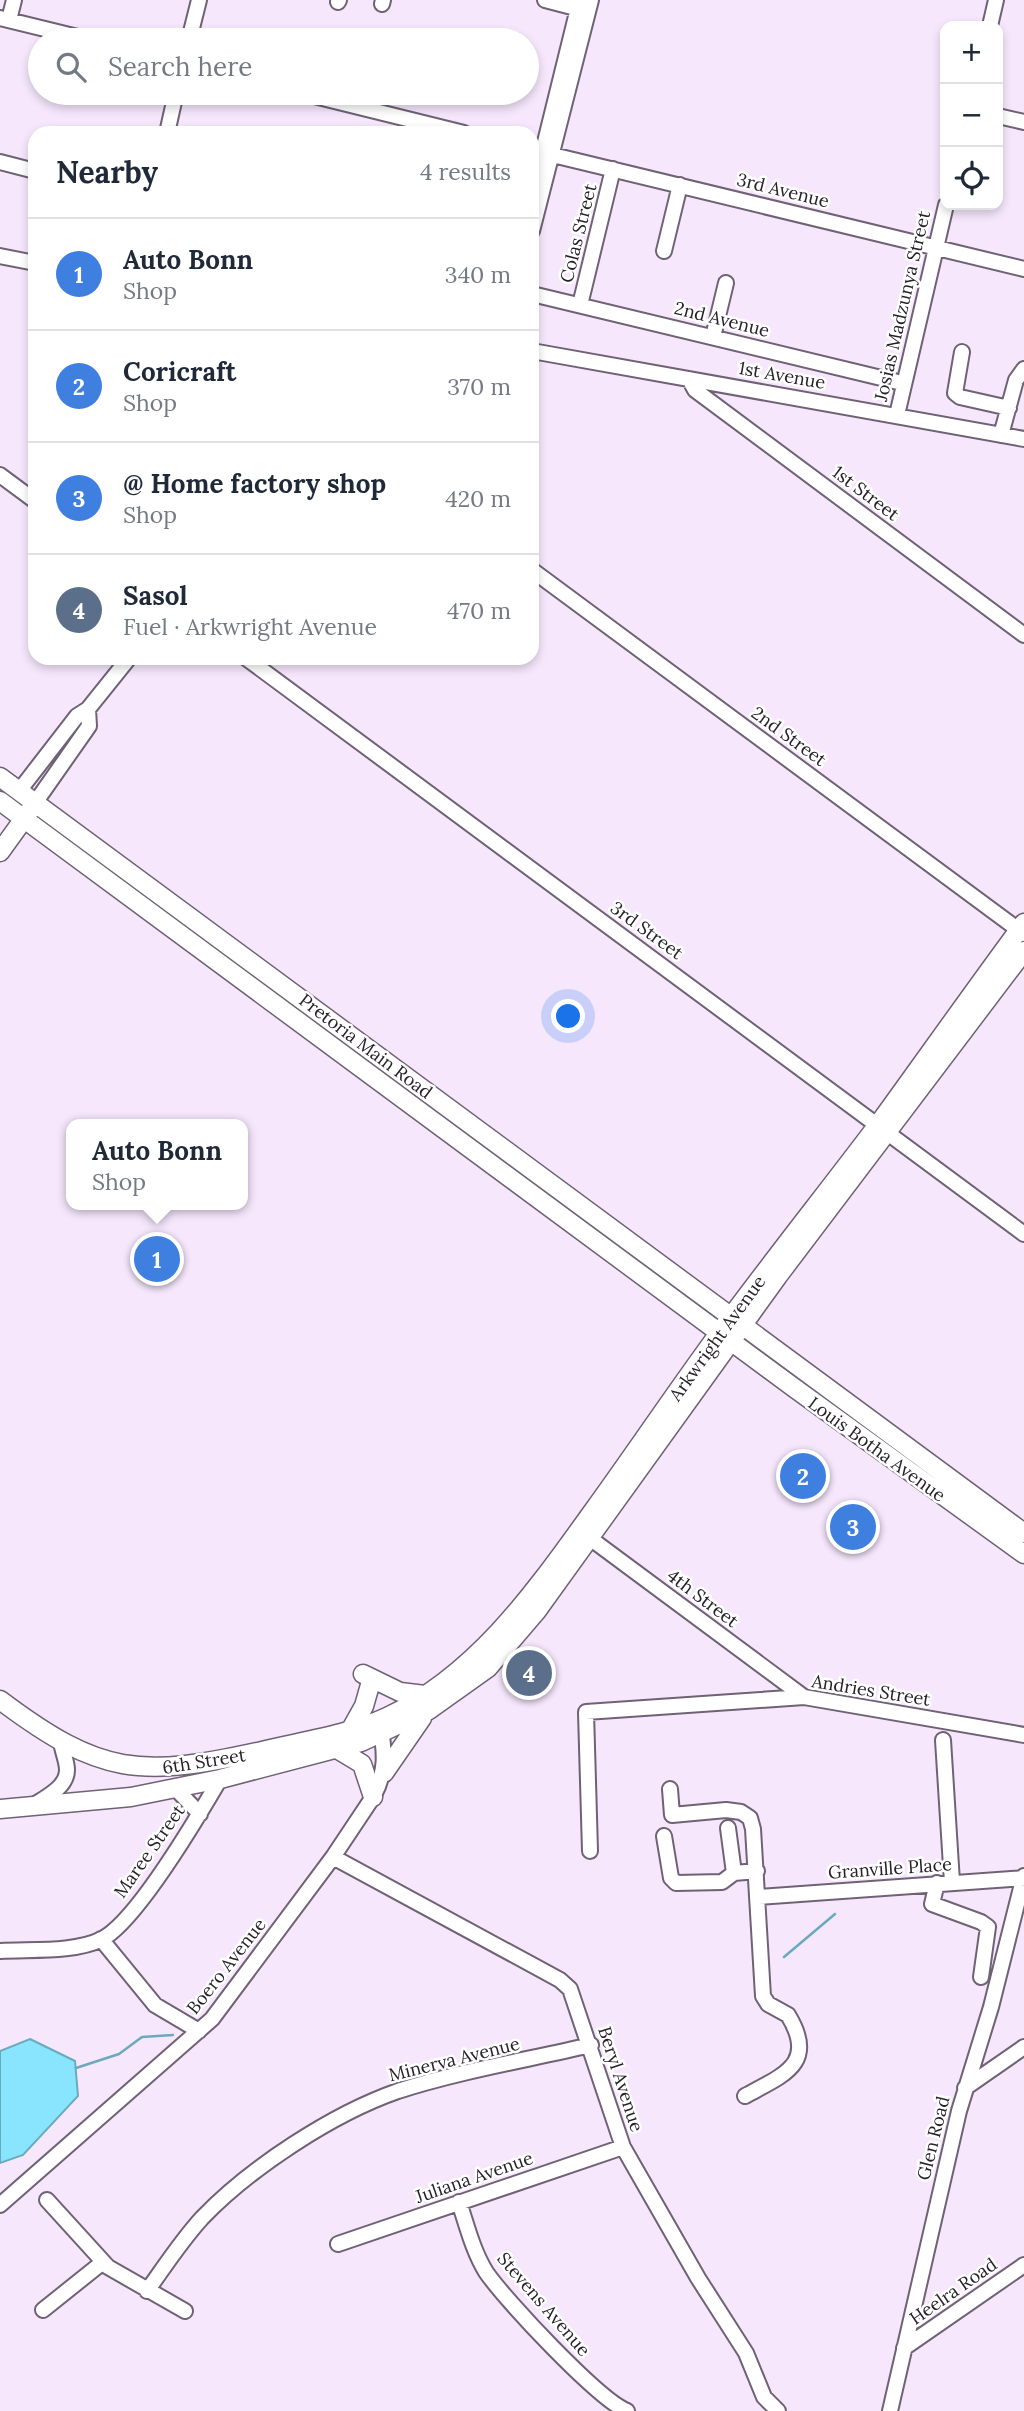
<!DOCTYPE html>
<meta charset="utf-8">
<style>
body{margin:0;font-family:Lora,serif;background:#f6f6f7;color:#1f2937}
.controls{position:absolute;right:21px;top:21px;display:grid;overflow:hidden;border-radius:14px;box-shadow:0 4px 10px #0003}
.controls button{width:63px;height:63px;display:grid;place-items:center;padding:0;border:0;border-bottom:2px solid #e0e1e3;background:#fff;color:#1f2937;font:35px sans-serif}
.you{position:absolute;left:569px;top:1017px;width:24px;height:24px;margin:-18px;border:5px solid #fff;border-radius:50%;background:#1a73e8;box-shadow:0 0 0 10px #1a73e833}
.badge{display:grid;place-items:center;width:46px;height:46px;border-radius:50%;background:#0b8043;color:#fff;font-size:23px;font-weight:700}
.pin{position:absolute;translate:-50% -50%;border:4px solid #fff;box-shadow:0 2px 7px #0006}
.popup{position:absolute;left:66px;top:1119px;width:182px;height:91px;box-sizing:border-box;display:grid;place-content:center;border-radius:14px;background:#fff;filter:drop-shadow(0 2px 5px #0005);font-size:23px;white-space:nowrap;color:#747a83}
.popup b{font-size:26px;color:#1f2937}
.popup::after{content:'';position:absolute;left:50%;top:100%;margin-left:-14px;border:14px solid transparent;border-top-color:#fff}
.list{margin:0;padding:0;list-style:none}
h2{display:flex;justify-content:space-between;align-items:center;height:91px;margin:0;padding:0 28px;font-size:30px}
h2 small{font-size:23px;font-weight:400;color:#747a83}
.list li{display:grid;grid-template-columns:46px 1fr auto;gap:21px;align-items:center;box-sizing:border-box;height:112px;padding:0 28px;border-top:2px solid #e0e1e3}
.list b{display:block;font-size:26px;white-space:nowrap}
.list p{margin:0;font-size:23px;white-space:nowrap;color:#747a83}
.list em{font-size:23px;font-style:normal;color:#747a83}
.icon{flex:none;width:38px;height:38px;fill:none;stroke:currentColor;stroke-width:2;stroke-linecap:round;stroke-linejoin:round}
.map{position:relative;flex:none;width:1024px;height:2411px;overflow:hidden}
.search{position:absolute;background:#fff;box-shadow:0 4px 10px #0003;left:28px;top:28px;width:511px;height:77px;display:flex;align-items:center;gap:18px;box-sizing:border-box;padding:0 24px;border-radius:38px;color:#747a83;font-size:26px}
.panel{position:absolute;background:#fff;box-shadow:0 4px 10px #0003;left:28px;top:126px;width:511px;height:539px;border-radius:21px}
.map>svg:first-child{display:block}
.water{fill:#88e5fd;stroke:#6baabd;stroke-width:2}
.lines{fill:none;stroke-linecap:round;stroke-linejoin:round}
.stream{stroke:#6baabd;stroke-width:2.5}
.minor-casing{stroke:#6f6275;stroke-width:18}
.major-casing{stroke:#6f6275;stroke-width:21}
.minor{stroke:#fff;stroke-width:14}
.major{stroke:#fff;stroke-width:18}
.labels{text-anchor:middle;dominant-baseline:central;stroke-width:5;stroke-linejoin:round;paint-order:stroke}
.street-label{font-size:18px;fill:#262129;stroke:#fff}
</style>
<div class="map">
<svg width="1024" height="2411" viewBox="0 0 1024 2411">
<rect width="100%" height="100%" fill="#f6e7fd"/>
<path class="water" d="M30,2039L75,2061L78,2096L23,2155L0,2163V2051Z"/>
<g class="lines">
<path class="stream" d="M784,1957L835,1914
M76,2068L119,2054L142,2037L173,2035"/>
<g class="minor-casing">
<path id="minor" d="M545,0L587,11
M338,2L339,0
M382,4L383,0
M0,18L90,40
M9,20L14,0
M990,26L996,0
M189,40L199,0
M302,93L464,133
M998,116L1024,122
M167,133L176,93
M532,150L1024,269
M0,162L35,171
M532,195L580,0
M532,231L591,0
M664,251L680,185
M0,256L35,263
M532,294L902,383
M580,305L613,169
M713,337L726,283
M532,351L1024,439
M962,352L955,393L960,397L1009,408
M689,379L695,390L1024,635
M897,415L946,205
M1001,435L1016,380L1024,369
M0,475L35,501
M532,570L1024,934
M246,658L1024,1234
M19,791L77,716L88,709L129,658
M35,803L89,726L88,709
M583,1533L804,1697
M943,1740L952,1882
M175,1788L200,1814
M670,1789L672,1815L726,1810L741,1812L750,1818L753,1829L763,1996L768,2004L788,2015C818,2064 783,2075 745,2096
M31,1807C44,1798 67,1788 67,1770C67,1761 62,1751 61,1741
M728,1828L734,1873
M664,1836L671,1878L676,1883L722,1882L734,1873L757,1871
M590,1851L586,1712L804,1697L1024,1735
M333,1857L560,1980L570,1989L623,2147L698,2278L746,2353L764,2397L778,2411
M937,1883L932,1904L981,1922L988,1927L981,1977
M759,1897L1024,1878
M101,1939L155,2005L199,2031
M0,1951C31,1949 74,1953 102,1939C137,1921 199,1815 220,1779
M965,2088L1024,2047
M47,2200L108,2267L185,2311
M459,2202C467,2226 473,2251 486,2272C505,2300 599,2400 627,2411
M0,2205L212,2019L333,1857L373,1797C387,1772 385,1752 380,1724
M338,2244L623,2147
M147,2291C165,2266 181,2241 202,2218C250,2168 332,2114 398,2091C460,2071 527,2060 591,2045
M43,2310L103,2262
M904,2348L1024,2265
M890,2411L959,2111L991,2007L1024,1876"/>
</g>
<g class="major-casing">
<path id="major" d="M0,777L1024,1533
M0,801L793,1387L1024,1554
M0,852L31,809
M363,1674L400,1692L425,1695
M0,1700C101,1776 140,1778 262,1751C303,1741 348,1735 387,1717C478,1674 536,1590 593,1511C640,1446 684,1380 731,1317C780,1251 831,1187 880,1122C928,1056 975,989 1024,923
M350,1731L364,1706L370,1685
M337,1749L362,1764L373,1797
M384,1773L422,1718
M0,1809L131,1797L220,1779L361,1742L429,1710L488,1668L536,1612L778,1276L1024,951"/>
</g>
<use href="#minor" class="minor"/>
<use href="#major" class="major"/>
</g>
<g class="labels">
<g class="street-label">
<text transform="translate(783 190) rotate(14)">3rd Avenue</text>
<text transform="translate(578 233) rotate(-76)">Colas Street</text>
<text transform="translate(902 306) rotate(-77)">Josias Madzunya Street</text>
<text transform="translate(722 319) rotate(14)">2nd Avenue</text>
<text transform="translate(782 375) rotate(10)">1st Avenue</text>
<text transform="translate(866 493) rotate(37)">1st Street</text>
<text transform="translate(789 736) rotate(36)">2nd Street</text>
<text transform="translate(647 930) rotate(36)">3rd Street</text>
<text transform="translate(366 1046) rotate(37)">Pretoria Main Road</text>
<text transform="translate(717 1338) rotate(-54)">Arkwright Avenue</text>
<text transform="translate(877 1449) rotate(36)">Louis Botha Avenue</text>
<text transform="translate(703 1598) rotate(37)">4th Street</text>
<text transform="translate(871 1690) rotate(9)">Andries Street</text>
<text transform="translate(204 1761) rotate(-9)">6th Street</text>
<text transform="translate(149 1851) rotate(-55)">Maree Street</text>
<text transform="translate(890 1868) rotate(-4)">Granville Place</text>
<text transform="translate(226 1966) rotate(-52)">Boero Avenue</text>
<text transform="translate(454 2059) rotate(-14)">Minerva Avenue</text>
<text transform="translate(621 2079) rotate(72)">Beryl Avenue</text>
<text transform="translate(933 2138) rotate(-76)">Glen Road</text>
<text transform="translate(474 2177) rotate(-19)">Juliana Avenue</text>
<text transform="translate(953 2291) rotate(-35)">Heelra Road</text>
<text transform="translate(544 2304) rotate(49)">Stevens Avenue</text>
</g>
</g>
</svg>
<div class="controls">
<button>+</button>
<button>−</button>
<button><svg class="icon" aria-label="locate" viewBox="0 0 24 24"><circle cx="12" cy="12" r="6"/><path d="M12 2v4M12 18v4M2 12h4M18 12h4"/></svg></button>
</div>
<div class="you"></div>
<div class="pin badge" style="left:157px;top:1259px;background:#3f7fe0">1</div>
<div class="popup"><b>Auto Bonn</b>Shop</div>
<div class="pin badge" style="left:803px;top:1476px;background:#3f7fe0">2</div>
<div class="pin badge" style="left:853px;top:1527px;background:#3f7fe0">3</div>
<div class="pin badge" style="left:529px;top:1673px;background:#5c6f8a">4</div>
<div class="search"><svg class="icon" aria-label="search" viewBox="0 0 24 24"><circle cx="10" cy="10" r="6"/><path d="M15 15l6 6"/></svg>Search here</div>
<section class="panel">
<h2>Nearby<small>4 results</small></h2>
<ul class="list">
<li><span class="badge" style="background:#3f7fe0">1</span><div><b>Auto Bonn</b><p>Shop</p></div><em>340 m</em></li>
<li><span class="badge" style="background:#3f7fe0">2</span><div><b>Coricraft</b><p>Shop</p></div><em>370 m</em></li>
<li><span class="badge" style="background:#3f7fe0">3</span><div><b>@ Home factory shop</b><p>Shop</p></div><em>420 m</em></li>
<li><span class="badge" style="background:#5c6f8a">4</span><div><b>Sasol</b><p>Fuel · Arkwright Avenue</p></div><em>470 m</em></li>
</ul>
</section>
</div>
